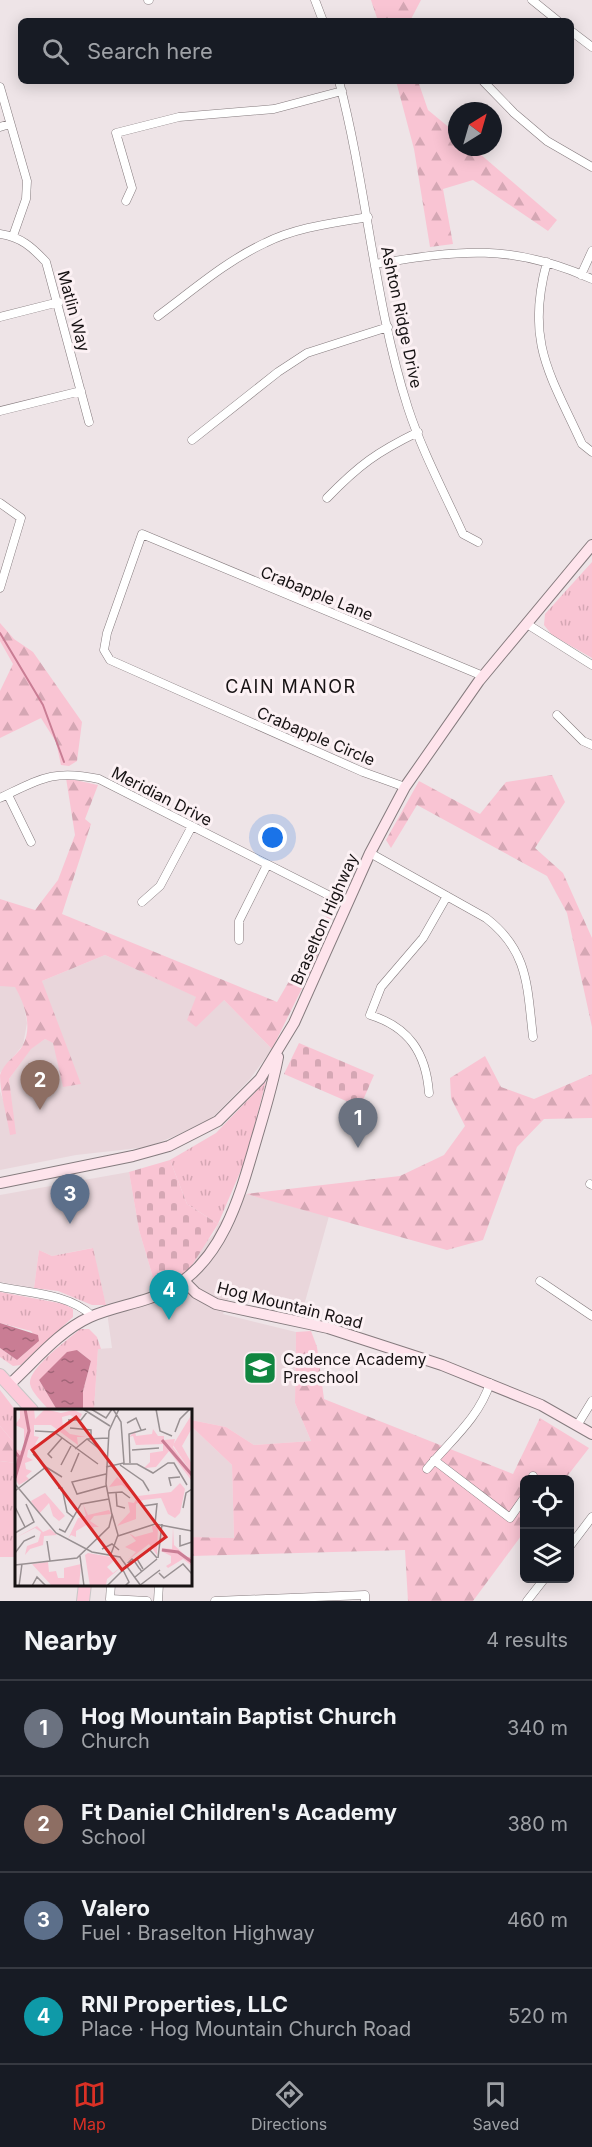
<!DOCTYPE html>
<meta charset="utf-8">
<style>
body{margin:0;font-family:Inter,sans-serif;background:#242831;color:#f1f3f6}
.controls{position:absolute;right:18px;bottom:18px;display:grid;overflow:hidden;border-radius:9px;box-shadow:0 3px 15px #0003}
.controls button{width:54px;height:54px;display:grid;place-items:center;padding:0;border:0;border-bottom:2px solid #363941;background:#171b24;color:#f1f3f6;font:30px sans-serif}
.compass{position:absolute;left:448px;top:102px;width:54px;height:54px;border-radius:50%;background:#171b24;box-shadow:0 3px 15px #0003;rotate:37deg}
.you{position:absolute;left:273px;top:838px;width:21px;height:21px;margin:-15px;border:4px solid #fff;border-radius:50%;background:#1a73e8;box-shadow:0 0 0 9px #1a73e833}
.badge{display:grid;place-items:center;width:39px;height:39px;border-radius:50%;background:#d93025;color:#fff;font-size:20px;font-weight:700}
.pin{position:absolute;translate:-50% -50px;filter:drop-shadow(0 2px 3px #0008)}
.pin::after{content:'';position:absolute;top:32px;width:21px;height:18px;background:inherit;clip-path:polygon(0 0,100% 0,50% 100%)}
.list{margin:0;padding:0;list-style:none}
h2{display:flex;justify-content:space-between;align-items:center;height:78px;margin:0;padding:0 24px;font-size:26px}
h2 small{font-size:20px;font-weight:400;color:#9ea1a6}
.list li{display:grid;grid-template-columns:39px 1fr auto;gap:18px;align-items:center;box-sizing:border-box;height:96px;padding:0 24px;border-top:2px solid #363941}
.list b{display:block;font-size:22px;white-space:nowrap}
.list p{margin:0;font-size:20px;white-space:nowrap;color:#9ea1a6}
.list em{font-size:20px;font-style:normal;color:#9ea1a6}
.icon{flex:none;width:33px;height:33px;fill:none;stroke:currentColor;stroke-width:2;stroke-linecap:round;stroke-linejoin:round}
.map{position:relative;flex:none;width:592px;height:1601px;overflow:hidden}
.search{position:absolute;background:#171b24;box-shadow:0 3px 15px #0003;left:18px;right:18px;top:18px;height:66px;display:flex;align-items:center;gap:15px;box-sizing:border-box;padding:0 21px;border-radius:9px;color:#9ea1a6;font-size:22px}
.sheet{height:462px;background:#171b24}
nav{display:flex;justify-content:space-around;align-items:center;box-sizing:border-box;height:84px;border-top:2px solid #363941;background:#171b24;font-size:16px;color:#9ea1a6}
nav a{display:grid;justify-items:center;gap:3px}
nav .on{color:#d93025}
.map>svg:first-child{display:block}
.built{fill:#e9d6db}
.grass{fill:url(#grass-tufts)}
.forest{fill:url(#forest-firs)}
.cemetery{fill:url(#cemetery-stones)}
.water{fill:url(#water-ripples)}
.lines{fill:none;stroke-linecap:round;stroke-linejoin:round}
.stream{stroke:#c97d94;stroke-width:2}
.street-casing{stroke:#857b7e;stroke-width:9}
.secondary-casing{stroke:#857b7e;stroke-width:12}
.primary-casing{stroke:#c7c6c6;stroke-width:14}
.street{stroke:#fff;stroke-width:8}
.secondary{stroke:#fee4ec;stroke-width:10}
.primary{stroke:#fdc9d9;stroke-width:12}
.labels{text-anchor:middle;dominant-baseline:central;stroke-width:6;stroke-linejoin:round;paint-order:stroke}
.street-label{font-size:16px;fill:#161213;stroke:#fcf1f4}
.poi-label{font-size:16px;fill:#161213;stroke:#fcf1f4;text-anchor:start}
.neighbourhood-label{font-size:18px;letter-spacing:1.5px;fill:#161213;stroke:#fcf1f4}
.inset-river{fill:none;stroke:#c97d94;stroke-width:3}
.inset-road{fill:none;stroke:#989092;stroke-width:1.5}
.view{fill:#d62828;fill-opacity:0.15;stroke:#d62828;stroke-width:3}
.inset-edge{fill:none;stroke:#161213;stroke-width:3}
</style>
<div class="map">
<svg width="592" height="1601" viewBox="0 0 592 1601">
<defs>
<pattern id="grass-tufts" width="24" height="20" patternUnits="userSpaceOnUse" patternTransform="scale(1.5)"><rect width="24" height="20" fill="#f9c4d3"/><path d="M3 7l-1-3M5 7V3M7 7l1-3M15 17l-1-3M17 17v-4M19 17l1-3" fill="none" stroke="#d5a7b4"/></pattern>
<pattern id="forest-firs" width="22" height="20" patternUnits="userSpaceOnUse" patternTransform="scale(1.5)"><rect width="22" height="20" fill="#f9c4d3"/><path d="M5 1l3.5 6h-7zM16 11l3.5 6h-7z" fill="#d5a7b4"/></pattern>
<pattern id="cemetery-stones" width="16" height="16" patternUnits="userSpaceOnUse" patternTransform="scale(1.5)"><rect width="16" height="16" fill="#f9c4d3"/><path d="M2 7V4a2 2 0 0 1 4 0v3zM10 15v-3a2 2 0 0 1 4 0v3z" fill="#d5a7b4"/></pattern>
<pattern id="water-ripples" width="26" height="14" patternUnits="userSpaceOnUse" patternTransform="scale(1.5)"><rect width="26" height="14" fill="#c97d94"/><path d="M2 4q2-2 4 0t4 0M15 11q2-2 4 0t4 0" fill="none" stroke="#a26578"/></pattern>
</defs>
<rect width="100%" height="100%" fill="#eee4e7"/>
<path class="built" d="M105,955L197,997L223,999L272,1049L250,1079L212,1118L177,1135L148,1147L76,1155L0,1170V1091L15,1134L9,1079L30,1049L45,1039L54,1043L63,1087L42,981Z
M0,986H15L23,1001L27,1023L23,1045L0,1073Z
M129,1172L139,1230L157,1291L214,1234L218,1224L246,1194L329,1216L303,1309L229,1296L223,1314L296,1332L295,1403L311,1441L254,1445L226,1427L191,1420L190,1410H94L98,1349L112,1348L106,1305L92,1248L52,1256L39,1250L34,1288L0,1282V1195Z
M191,1426L232,1465L234,1538L191,1537Z"/>
<path class="grass" d="M592,562V658L552,635L544,625L545,614Z
M266,1081L247,1156L218,1224L187,1204L170,1160L216,1133Z
M93,1248L106,1305H92L58,1291L34,1288L39,1250L52,1256Z
M0,1292L64,1304L73,1309V1317L21,1365L13,1366L0,1357V1348L17,1360L39,1341L31,1331L0,1323Z
M80,1329H89L97,1337L101,1349H98L94,1410H83V1391L91,1361L77,1350L39,1380L57,1410H49C43,1403 32,1393 30,1384C28,1368 68,1340 80,1329Z
M0,1390L16,1411V1445L0,1426Z
M0,1461L16,1463V1557H0Z"/>
<path class="forest" d="M371,0H421L410,21H378Z
M396,81H418L428,110L457,134V147H472L557,220L548,231L473,180L443,189L453,244L430,247L414,149Z
M0,623L14,639L33,652L82,722L77,761L69,766L61,765L56,742L41,718L0,738V691L13,664L0,641Z
M552,775L565,802L535,848L563,873L592,938V1027L567,913L547,876L417,805L391,848L386,840L419,781L480,814L506,782Z
M66,778L98,785L85,819L91,824L62,914L277,1002L329,912L332,916L315,962L272,1049L224,1000L196,1027L187,1020L196,997L105,955L42,981L81,1084L63,1087L53,1043L45,1039L31,1049L9,1079L16,1134L10,1135C7,1117 0,1093 0,1075C3,1063 18,1055 23,1045C33,1026 24,1003 15,987L0,986V899L35,910L58,880L75,835Z
M485,1056L501,1087L534,1099L592,1074V1118L544,1119L517,1147L483,1240L447,1250L246,1194L400,1176L444,1155L465,1126L451,1098L450,1078Z
M311,1331L317,1347L324,1399L513,1474L540,1418L589,1448L565,1479L524,1480V1532L473,1601H408L405,1550L191,1556L190,1537L234,1538L232,1465L191,1426V1420L226,1427L254,1445L311,1441L295,1403L296,1332Z
M0,1426L16,1445V1463L0,1461Z"/>
<path class="cemetery" d="M299,1043L374,1075L360,1107L284,1074Z
M170,1160L187,1204L218,1224L189,1270L157,1291L139,1230L129,1172Z"/>
<path class="water" d="M0,1323L38,1335L39,1341L17,1360L0,1348Z
M77,1350L91,1361L83,1391V1410H57L39,1380L67,1352Z"/>
<g class="lines">
<path class="stream" d="M0,633L43,705L64,762"/>
<g class="street-casing">
<path id="street" d="M148,0H149
M315,0L323,21
M532,0L558,21
M571,31L592,47
M339,81C367,188 374,302 408,408C422,451 444,492 463,534L478,542
M483,81L514,113L547,141L592,167
M0,87L27,181L26,199L13,236
M0,127L10,124
M126,201L132,188L116,133L179,117L274,109L342,91
M0,234C21,237 32,247 46,262L89,422
M547,262C525,342 550,374 582,444L592,452
M375,264C460,250 511,243 592,279
M581,275L592,251
M158,316C192,291 226,261 265,243C297,227 334,223 368,217
M0,317L59,302
M0,411L81,391
M192,440L278,372L307,353L388,327
M327,498C359,465 377,452 418,432
M0,503L21,518L0,588
M527,624L592,665
M557,715L583,741L592,745
M405,787L363,772L110,660L104,650L107,633L142,534L483,676
M8,795L31,842
M0,798C40,779 53,769 99,779L346,904
M370,853L486,918C529,951 527,987 533,1037
M142,902L160,886L192,826
M239,940V921L267,865
M429,1093C426,1053 409,1027 370,1015L381,987L423,938L447,896
M590,1184L592,1185
M540,1281L592,1316
M0,1287C30,1293 70,1294 92,1316
M578,1424L592,1401
M434,1460L510,1518L524,1498
M427,1469C450,1441 479,1418 490,1383
M533,1480V1476
M570,1546L592,1517
M111,1584L110,1599L147,1601
M158,1601L159,1584
M215,1601L365,1595V1601
M527,1601L545,1578"/>
</g>
<g class="secondary-casing">
<path id="secondary" d="M0,1183L133,1156L169,1146L218,1121L260,1079L294,1023L370,853L405,787L479,681L592,545
M184,1281L196,1293L216,1304L328,1328L442,1365L541,1405L592,1434
M10,1384C35,1361 59,1331 90,1317C117,1305 147,1303 172,1288C225,1258 241,1191 257,1137C265,1110 273,1084 278,1057"/>
</g>
<g class="primary-casing">
<path id="primary" d="M0,1375L32,1410
M83,1601L85,1584"/>
</g>
<use href="#street" class="street"/>
<use href="#secondary" class="secondary"/>
<use href="#primary" class="primary"/>
</g>
<defs>
<g id="school-square" transform="scale(1.725)"><rect x="-9" y="-9" width="18" height="18" rx="4" fill="#118640" stroke="#fcf1f4"/><path d="M0-5L7-2L0 1L-7-2ZM-4 1L0 2.5L4 1V4Q0 6-4 4Z" fill="#fff"/></g>
</defs>
<g fill-rule="evenodd">
<use href="#school-square" x="260" y="1368"/>
</g>
<g class="labels">
<g class="street-label">
<text transform="translate(74 311) rotate(75)">Matlin Way</text>
<text transform="translate(402 317) rotate(78)">Ashton Ridge Drive</text>
<text transform="translate(317 593) rotate(22)">Crabapple Lane</text>
<text transform="translate(316 736) rotate(23)">Crabapple Circle</text>
<text transform="translate(162 796) rotate(27)">Meridian Drive</text>
<text transform="translate(324 919) rotate(-66)">Braselton Highway</text>
<text transform="translate(290 1305) rotate(14)">Hog Mountain Road</text>
</g>
<g class="poi-label">
<text x="283" y="1359">Cadence Academy<tspan x="283" dy="18">Preschool</tspan></text>
</g>
<g class="neighbourhood-label">
<text x="291" y="686">CAIN MANOR</text>
</g>
</g>
<g transform="translate(15 1409)">
<rect width="177" height="177" fill="#eee4e7"/>
<path d="M177,5V19L167,37L177,55V65L158,36Z" fill="#f9c4d3"/>
<path d="M5,0H19L20,10L30,0L46,4L59,1L67,5L64,11L55,6L47,8L48,19L55,25L71,28H62L63,36L36,16H19V27L24,28L20,35L25,38L13,41L12,48L18,51L10,54L11,60L17,62L11,67L14,70L4,76L0,70V40L6,42L9,36V20L0,16L5,9ZM138,20L143,27H149V31L160,30L158,38L177,65V72L154,42L141,58L129,59L135,53V44L148,42V35L121,36L118,27L114,28L120,22L121,27L137,25ZM102,68L123,87L156,83L165,74L170,80L165,104L160,109L153,105L146,89L128,91L121,95V110L102,117L115,103L113,93L119,94L122,88L107,76L94,78ZM30,84L50,107L44,112L38,107L34,94L24,105L16,92ZM68,95L73,106L94,101L96,105L79,107L75,112L84,118H78L81,126L73,115L61,122V128L56,126L53,130L63,109L71,107ZM22,117L28,123L35,120L42,126L29,127L28,136L15,140L10,146L12,137L23,133L26,123L20,119L0,129ZM137,117H143L142,146L134,135L112,152L121,143L110,138L121,132L114,124L120,128L138,123ZM158,118L159,136L172,148H177V157L168,150L153,159L151,157L156,154V147L146,142L147,139L157,140ZM73,144L102,149L92,158L98,164L110,155L92,170L91,176L75,177L70,146ZM33,153L34,163L41,162L43,169H49V159L66,155L64,177H37L17,155Z" fill="#f9c4d3"/>
<path class="inset-river" d="M147,31L177,66M0,43L4,48L0,67M0,69L14,22L10,0M147,141L163,143L177,153"/>
<path class="inset-road" d="M68,0L95,17M76,0L91,9L97,0M141,0L145,22L157,27M53,11H66L73,2M112,14L121,9L126,21M55,19L76,21V29M20,22L39,23L83,55M160,23L165,10L175,0M72,30L87,42M60,40L72,30L93,29M117,41L144,39M18,45L31,58M37,49L33,45L47,29M115,54L114,25L131,20M108,55H122L138,64L153,54H159L172,76M46,56L56,37M105,56L128,72L134,82M91,58L109,54L106,13L98,0M56,63L64,44M91,65L57,73L62,85L91,77M0,75L41,124L77,143L105,148L126,177M156,77L154,69L165,68M43,79H47L52,103L58,108M0,82L31,58L47,68M101,83L102,97L110,99M93,84L107,83L115,89M128,97L142,95L140,115M0,98L10,118M168,99L171,84L177,80M44,120L50,123L66,95L94,90M0,124L19,113L11,95M165,126V137L177,133M103,127L140,115L177,122M32,132L35,152M87,140L97,135L104,141M0,144L9,132L20,127M96,145L103,126L97,105M65,147L69,177M143,149L147,115M119,152L114,153L117,150L120,153L124,159L125,160L127,163M0,156L62,149L94,118L97,106L91,75L94,22L104,0M128,160L122,150L134,140L142,149M144,164L149,169L168,155L177,165M120,168L142,150M4,177L7,155M17,177L22,168L31,177M92,177L108,161L114,173L110,177M124,177L145,161"/>
<path class="view" d="M61,8L151,128L107,161L17,41Z"/>
<rect width="177" height="177" class="inset-edge"/>
</g>
</svg>
<div class="controls">
<button><svg class="icon" aria-label="locate" viewBox="0 0 24 24"><circle cx="12" cy="12" r="6"/><path d="M12 2v4M12 18v4M2 12h4M18 12h4"/></svg></button>
<button><svg class="icon" aria-label="layers" viewBox="0 0 24 24"><path d="M12 4l9 5-9 5-9-5zM3 14l9 5 9-5"/></svg></button>
</div>
<svg class="compass" viewBox="-18 -18 36 36"><path d="M0-13l5 13h-10z" fill="#e53935"/><path d="M0 13l5-13h-10z" fill="#9ea1a6"/></svg>
<div class="you"></div>
<div class="pin badge" style="left:358px;top:1148px;background:#6b7280">1</div>
<div class="pin badge" style="left:40px;top:1110px;background:#8d6e63">2</div>
<div class="pin badge" style="left:70px;top:1224px;background:#5c6f8a">3</div>
<div class="pin badge" style="left:169px;top:1320px;background:#0f9aa8">4</div>
<div class="search"><svg class="icon" aria-label="search" viewBox="0 0 24 24"><circle cx="10" cy="10" r="6"/><path d="M15 15l6 6"/></svg>Search here</div>
</div>
<section class="sheet">
<h2>Nearby<small>4 results</small></h2>
<ul class="list">
<li><span class="badge" style="background:#6b7280">1</span><div><b>Hog Mountain Baptist Church</b><p>Church</p></div><em>340 m</em></li>
<li><span class="badge" style="background:#8d6e63">2</span><div><b>Ft Daniel Children's Academy</b><p>School</p></div><em>380 m</em></li>
<li><span class="badge" style="background:#5c6f8a">3</span><div><b>Valero</b><p>Fuel · Braselton Highway</p></div><em>460 m</em></li>
<li><span class="badge" style="background:#0f9aa8">4</span><div><b>RNI Properties, LLC</b><p>Place · Hog Mountain Church Road</p></div><em>520 m</em></li>
</ul>
</section>
<nav>
<a class="on"><svg class="icon" aria-label="map" viewBox="0 0 24 24"><path d="M3 6l6-2 6 2 6-2v14l-6 2-6-2-6 2zM9 4v14M15 6v14"/></svg>Map</a>
<a><svg class="icon" aria-label="directions" viewBox="0 0 24 24"><path d="M12 3l9 9-9 9-9-9zM9 14v-3h6M13 9l2 2-2 2"/></svg>Directions</a>
<a><svg class="icon" aria-label="saved" viewBox="0 0 24 24"><path d="M7 4h10v16l-5-4-5 4z"/></svg>Saved</a>
</nav>
